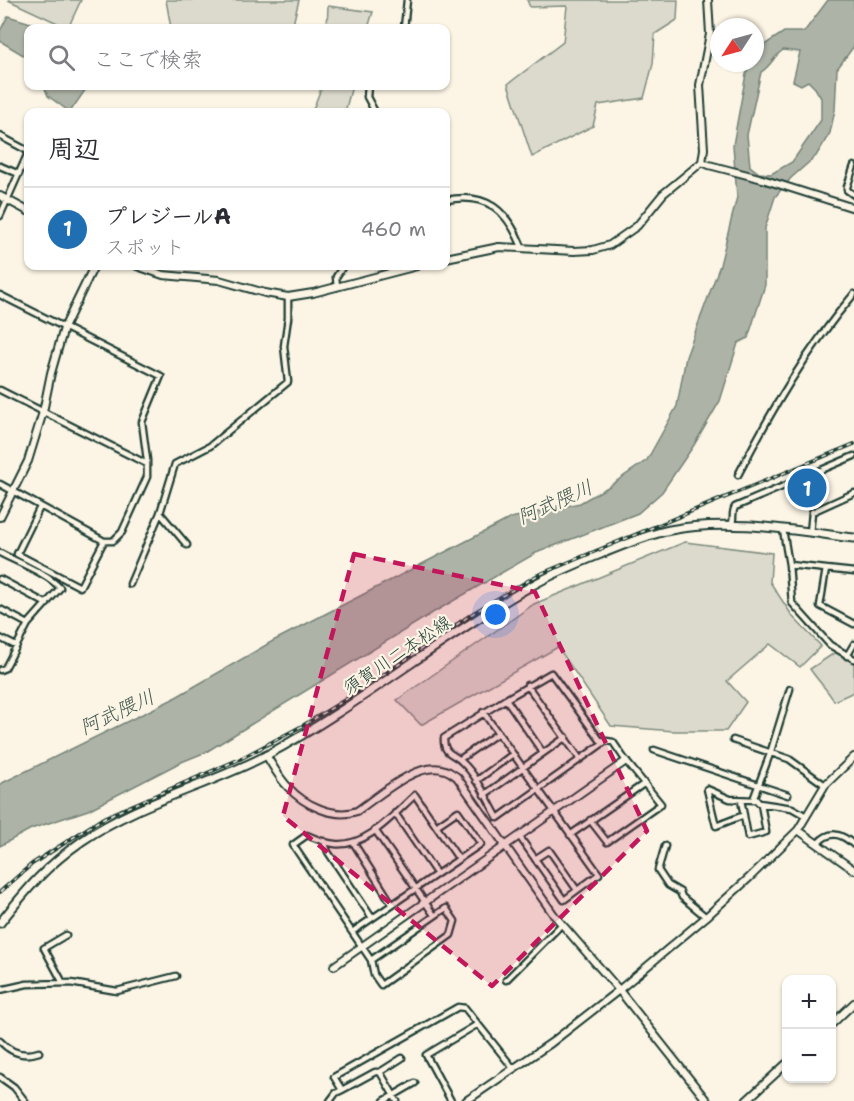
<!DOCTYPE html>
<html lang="ja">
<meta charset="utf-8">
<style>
body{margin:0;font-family:"Shantell Sans","Klee One",sans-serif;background:#f2f2f3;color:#2b2b33}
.controls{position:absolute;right:18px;bottom:18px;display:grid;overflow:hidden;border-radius:12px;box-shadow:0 2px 4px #0004}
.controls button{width:54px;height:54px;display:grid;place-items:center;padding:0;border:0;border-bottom:2px solid #e1e1e2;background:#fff;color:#2b2b33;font:30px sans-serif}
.compass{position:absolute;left:710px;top:18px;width:54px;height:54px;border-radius:50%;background:#fff;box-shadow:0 2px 4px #0004;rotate:234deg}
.you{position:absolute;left:496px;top:615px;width:21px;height:21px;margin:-15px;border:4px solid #fff;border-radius:50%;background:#1a73e8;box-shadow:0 0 0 9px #1a73e833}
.badge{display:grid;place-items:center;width:39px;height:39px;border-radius:50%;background:#1f6fb2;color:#fff;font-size:20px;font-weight:700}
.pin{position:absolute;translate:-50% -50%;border:3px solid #fff;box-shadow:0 2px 6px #0006}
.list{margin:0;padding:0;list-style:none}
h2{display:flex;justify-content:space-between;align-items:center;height:78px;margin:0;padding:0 24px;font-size:26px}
h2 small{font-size:20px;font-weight:400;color:#7c7c81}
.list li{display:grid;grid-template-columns:39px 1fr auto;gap:18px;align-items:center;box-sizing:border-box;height:84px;padding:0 24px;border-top:2px solid #e1e1e2}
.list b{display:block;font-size:22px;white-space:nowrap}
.list p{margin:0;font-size:20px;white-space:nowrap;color:#7c7c81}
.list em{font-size:20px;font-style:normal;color:#7c7c81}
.icon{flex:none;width:33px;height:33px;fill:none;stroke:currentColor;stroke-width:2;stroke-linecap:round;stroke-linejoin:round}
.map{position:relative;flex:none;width:854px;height:1101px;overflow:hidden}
.search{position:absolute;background:#fff;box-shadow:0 2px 4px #0004;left:24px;top:24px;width:426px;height:66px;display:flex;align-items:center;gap:15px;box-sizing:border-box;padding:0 21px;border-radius:12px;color:#7c7c81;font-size:22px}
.panel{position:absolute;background:#fff;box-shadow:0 2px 4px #0004;left:24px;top:108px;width:426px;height:162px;border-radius:12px}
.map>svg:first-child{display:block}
.green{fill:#dcdacc;stroke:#7e8c80;stroke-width:1.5}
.water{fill:#aeb3a7;stroke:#758479;stroke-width:1.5;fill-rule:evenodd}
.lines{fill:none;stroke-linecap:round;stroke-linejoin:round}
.minor-casing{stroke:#1f3d34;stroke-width:9}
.tertiary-casing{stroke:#1f3d34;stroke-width:10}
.secondary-casing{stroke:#1f3d34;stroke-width:11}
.minor{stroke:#fcf5e5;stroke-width:4.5}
.tertiary{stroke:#fcf5e5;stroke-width:6}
.secondary{stroke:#fcf5e5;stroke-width:7}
.rail-casing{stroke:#1f3d34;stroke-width:4}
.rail{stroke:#fcf5e5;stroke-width:1.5;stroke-dasharray:4.5;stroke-linecap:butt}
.marked{fill:#c2185b;fill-opacity:0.2;stroke:#c2185b;stroke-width:4.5;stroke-dasharray:12 8;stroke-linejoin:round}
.labels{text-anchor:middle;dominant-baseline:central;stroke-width:4.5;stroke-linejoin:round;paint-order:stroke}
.street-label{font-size:18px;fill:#1f3d34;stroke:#fcf5e5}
.water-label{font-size:20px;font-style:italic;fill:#435a51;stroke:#fcf5e5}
</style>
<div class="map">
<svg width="854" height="1101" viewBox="0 0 854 1101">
<rect width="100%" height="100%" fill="#fcf5e5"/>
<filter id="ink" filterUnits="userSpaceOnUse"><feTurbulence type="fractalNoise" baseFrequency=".0167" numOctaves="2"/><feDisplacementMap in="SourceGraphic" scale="12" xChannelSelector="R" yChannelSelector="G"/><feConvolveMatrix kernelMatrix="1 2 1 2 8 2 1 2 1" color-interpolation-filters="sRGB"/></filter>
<g filter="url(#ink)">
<path class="green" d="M8,0H81L68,28Z
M166,0H299L294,20L296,28H171Z
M527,0H678L677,20L655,34L653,64L644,98L598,105L593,126L532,157L508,84L563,42L567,6L530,7Z
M328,6L373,12L368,28H327Z
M322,86H352L345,112H312Z
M685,542L772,553L770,582L793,617L821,646L800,667L770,644L727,681L746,702L726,731H674L611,726L558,647L421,725L397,700L534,604Z
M836,652L854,663V692L834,701C827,689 818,681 810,669Z"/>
<path class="water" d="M828,0H854V46L837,69L835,110L830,133L816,156L791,178L775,197L765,228V285L748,338L738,343L720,401L694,445L662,492L638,513L536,553L434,612L206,752L179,763L88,810L31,829L0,846V784L171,700L273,641L511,518L580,503L608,487L647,460L677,406L686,357L720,265L737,197L733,145L746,74L752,63H755V56L758,49L784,32H804ZM783,50L800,52L793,81L801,85L808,81L815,88L821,98V120L808,139L792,162L771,174L759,173L750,166L747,135L761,72C771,66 773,57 783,50Z
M8,16L47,28H28V58L0,41V31Z
M44,86H88L70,112L48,96Z"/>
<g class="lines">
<g class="minor-casing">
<path id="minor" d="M404,28L407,0
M368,86L367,97L375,112
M0,136L28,151
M0,166L19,174
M854,166L847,187V190L854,195
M446,200C487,192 507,210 522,247
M0,216L28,153
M337,287L336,277L343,266
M0,295L161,376L142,422L147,460V477L122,532L113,541H104L0,484
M0,390L147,464
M738,475C771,411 807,349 854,294
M40,507L17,554L80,587L104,541
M160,513L187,545
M731,525C735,519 731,513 735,507L854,456
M783,530L789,565L792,603L830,645L854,659
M810,533L812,512L854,493
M0,553C17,562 48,574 60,588L28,624L5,668L0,670
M789,565L854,572
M826,569L820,606L854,624
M0,579L47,604
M130,584L160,513L175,464L210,446L288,382L284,346L288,318V297
M0,609L28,624
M0,638L16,646
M847,656L854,644
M527,685L580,759
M790,689L770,754L754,797L759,803L792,808L806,816
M506,699L543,753
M483,712L599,874L564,900L519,836
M733,740L789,759L825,785
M654,750L788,795
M460,759L498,733
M476,781L513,754
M707,789L716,826L744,815
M707,789L730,799L755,800
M484,795L566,737
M741,800L748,837L766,832L761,804
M395,813L436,873
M590,820L607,842L661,804L626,761L613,742L600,740L551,673L506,699L444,738C443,755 454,753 462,762C478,777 487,799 498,818L606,741
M436,826L458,858
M375,830L434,915
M570,835L645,783
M324,841L328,852L372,918
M353,842L392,904
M818,843C830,830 841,833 854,845
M665,846L658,870L668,885L680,892L682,897L706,917
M535,859L549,850L577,890
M352,932L293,845L307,835C316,839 325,843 335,844C367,847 393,815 415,795L436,826L458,811L481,844L352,932L371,960L446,908L455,921L451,935L381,985L374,975L371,960
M506,980L562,924
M63,983L44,948L66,935
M0,990L27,984L71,983L117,991L176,976
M0,1041C11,1053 24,1057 39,1052
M380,1072L402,1058
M0,1077L14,1087L25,1101
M330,1101L336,1093L342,1090
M384,1101L415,1083
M397,1101L380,1072H375L342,1090L334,1077L458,1007L465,1008L513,1068
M451,1101L426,1055L478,1024"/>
</g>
<g class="tertiary-casing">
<path id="tertiary" d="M702,162L709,165L759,178L854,208
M0,196L28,211
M446,258L499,247L574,251L593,250L610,245L637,226L663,194L702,162L704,149L700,85L710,34L708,0
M137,266L163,275L219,280L265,293L288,297L313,293L417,266
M0,517L28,461L43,412L51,373L64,328L94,266
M266,755C273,766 279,778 288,787C304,805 334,819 357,811C379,796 418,760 445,770C449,771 454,775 457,777L554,915L619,990L707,1101
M798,830L854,870
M334,966L626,761
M832,1024L854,1003
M466,1101L551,1043L619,990L706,917L749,878L798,830L825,785L854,757
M746,1101L786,1064"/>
</g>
<g class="secondary-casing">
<path id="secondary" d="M0,923C27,889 46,866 82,841C138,802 208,786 267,755C358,706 437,640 526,589C549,575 576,564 601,554C623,545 646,535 670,530C727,518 797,531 854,538"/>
</g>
<use href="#minor" class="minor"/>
<use href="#tertiary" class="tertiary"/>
<use href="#secondary" class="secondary"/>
<g class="rail-casing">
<path id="rail" d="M0,892L32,864L105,817L240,759L304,725L366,687L475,612L538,575L854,444"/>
</g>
<use href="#rail" class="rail"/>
</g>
</g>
<path class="marked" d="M354,554L535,592L647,831L492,986L283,816Z"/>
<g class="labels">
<g class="street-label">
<text transform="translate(397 655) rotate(-34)">須賀川二本松線</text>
</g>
<g class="water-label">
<text transform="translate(555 502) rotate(-24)">阿武隈川</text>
<text transform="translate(117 712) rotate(-25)">阿武隈川</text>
</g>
</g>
</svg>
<div class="controls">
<button>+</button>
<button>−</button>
</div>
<svg class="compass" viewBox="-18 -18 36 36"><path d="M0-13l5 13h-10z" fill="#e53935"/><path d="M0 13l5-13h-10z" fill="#7c7c81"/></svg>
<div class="you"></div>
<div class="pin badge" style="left:807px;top:488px">1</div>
<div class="search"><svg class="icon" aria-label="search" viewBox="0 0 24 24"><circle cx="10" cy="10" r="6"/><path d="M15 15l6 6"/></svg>ここで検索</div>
<section class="panel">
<h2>周辺<small></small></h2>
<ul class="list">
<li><span class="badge">1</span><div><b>プレジールA</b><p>スポット</p></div><em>460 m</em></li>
</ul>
</section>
</div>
